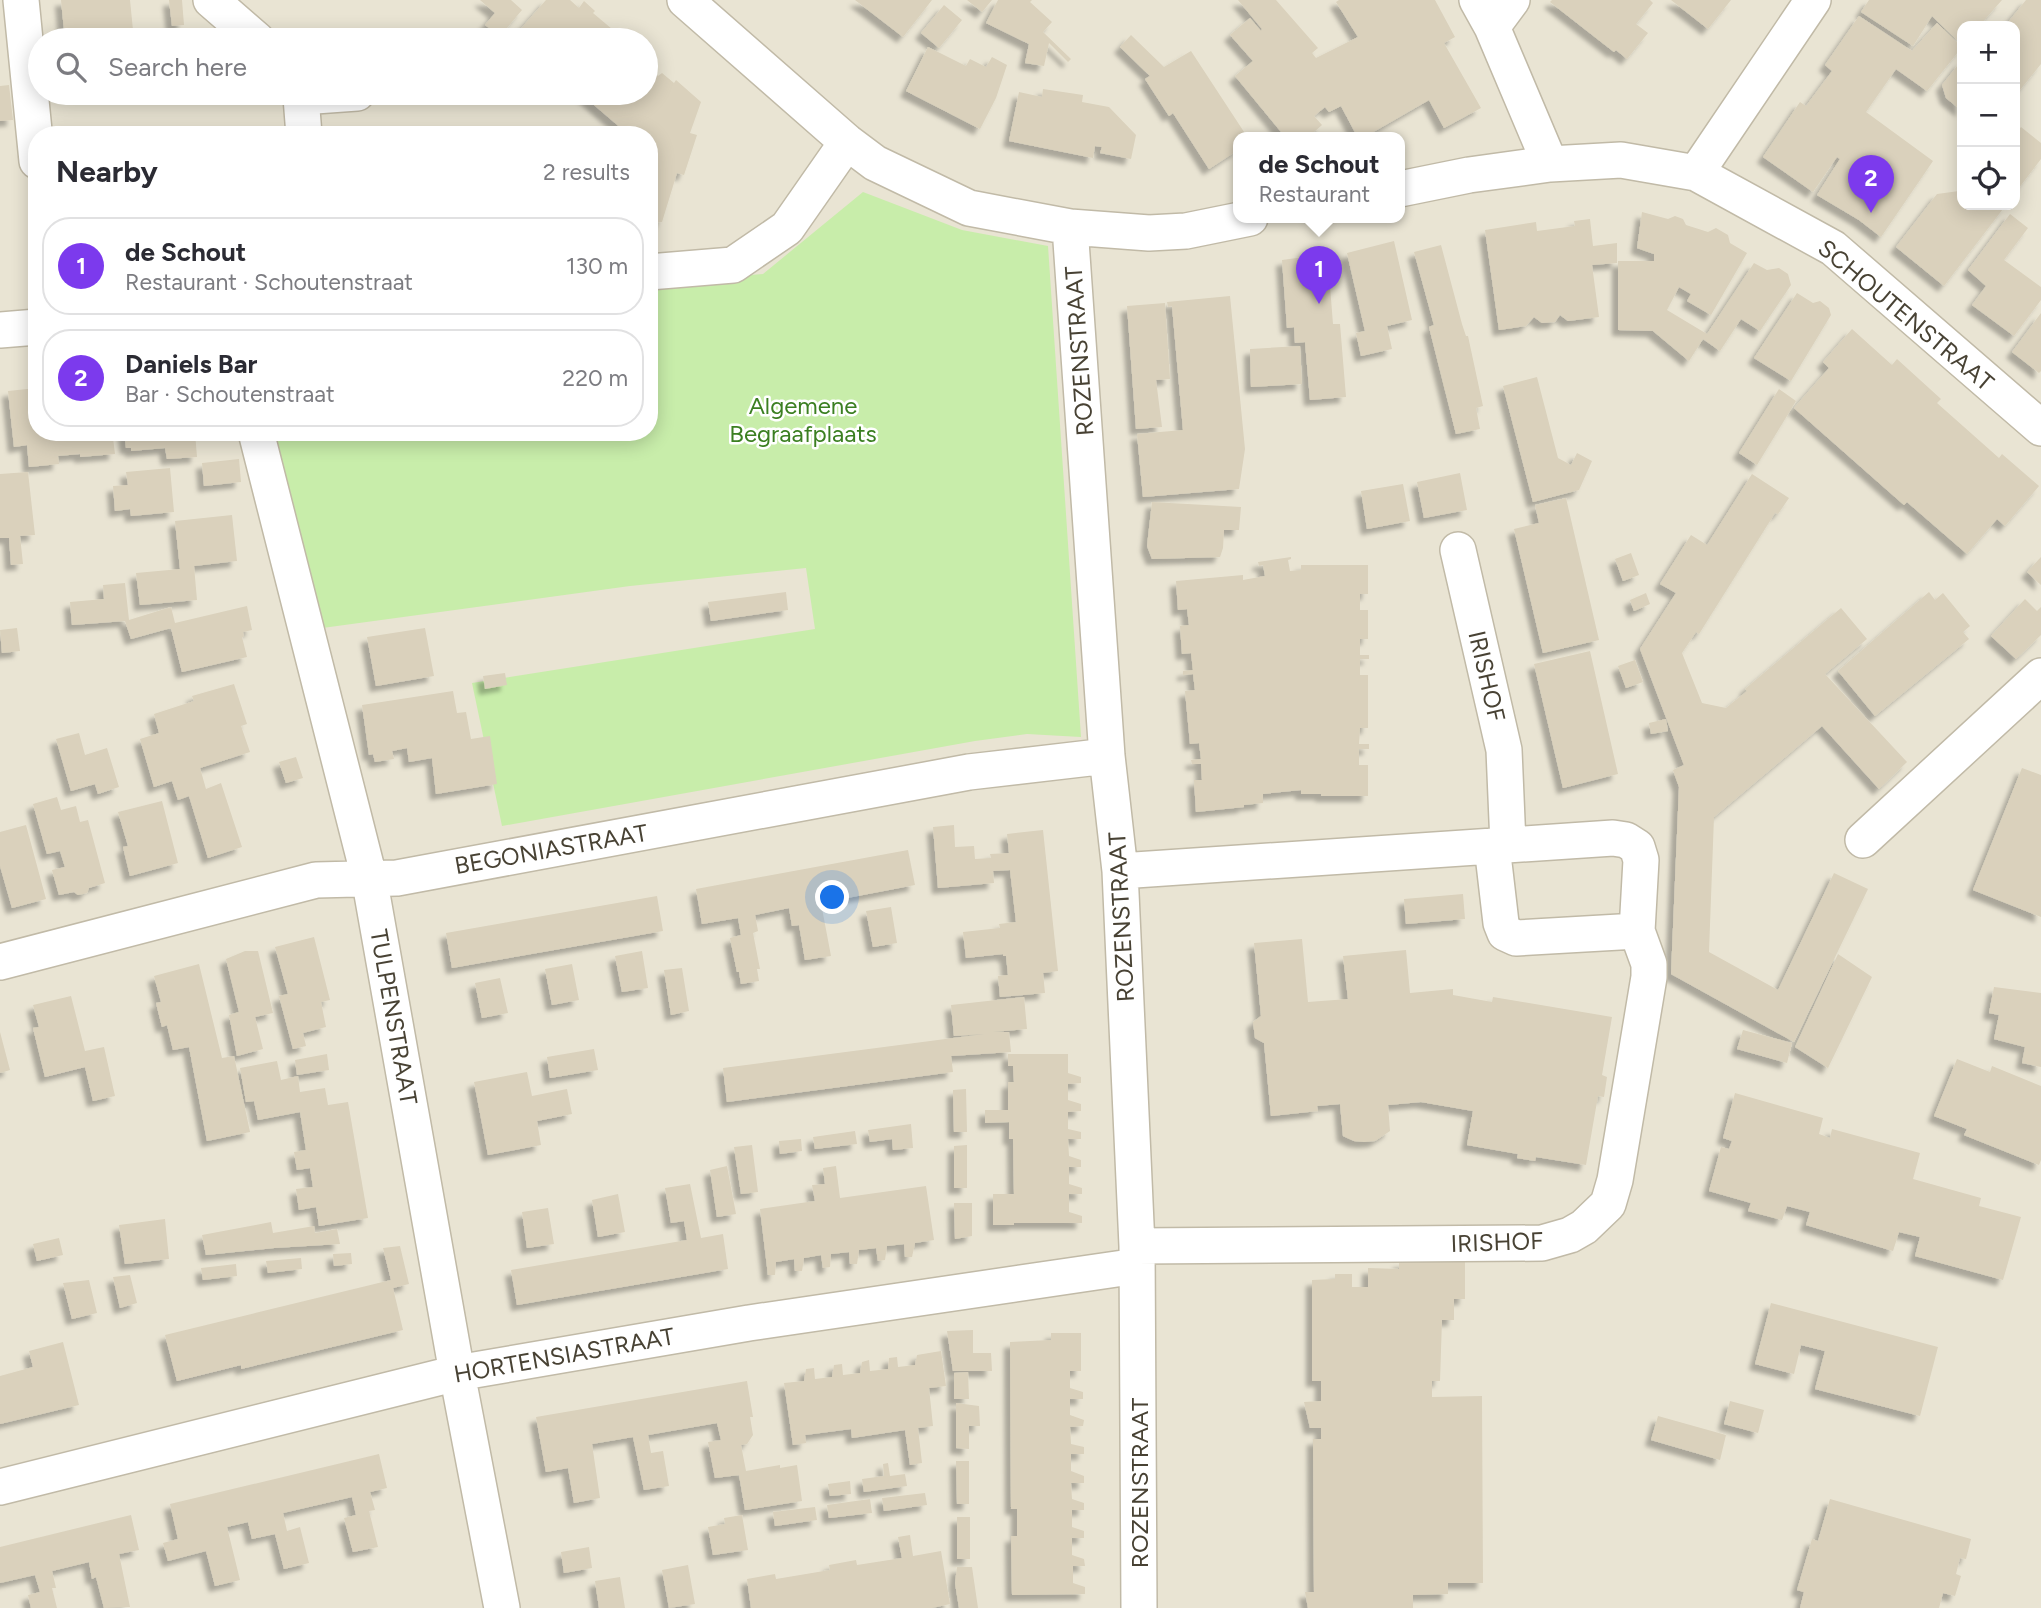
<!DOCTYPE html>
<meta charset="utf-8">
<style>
body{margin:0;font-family:Figtree,sans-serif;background:#f2f2f3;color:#2b2b33}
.controls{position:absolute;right:21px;top:21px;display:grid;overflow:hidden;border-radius:14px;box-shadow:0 4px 18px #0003}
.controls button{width:63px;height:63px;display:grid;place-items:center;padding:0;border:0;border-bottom:2px solid #e1e1e2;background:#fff;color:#2b2b33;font:35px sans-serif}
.you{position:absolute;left:833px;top:898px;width:24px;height:24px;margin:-18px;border:5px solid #fff;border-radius:50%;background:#1a73e8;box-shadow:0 0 0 10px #1a73e833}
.badge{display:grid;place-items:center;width:46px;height:46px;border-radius:50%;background:#7c3aed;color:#fff;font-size:23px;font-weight:700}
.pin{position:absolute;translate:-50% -58px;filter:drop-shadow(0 2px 4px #0008)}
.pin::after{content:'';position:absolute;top:37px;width:24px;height:21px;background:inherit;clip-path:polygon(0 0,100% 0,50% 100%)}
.popup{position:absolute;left:1233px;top:132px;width:172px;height:91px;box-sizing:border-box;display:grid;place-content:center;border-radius:14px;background:#fff;filter:drop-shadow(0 2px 5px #0005);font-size:23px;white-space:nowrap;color:#7c7c81}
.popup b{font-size:26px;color:#2b2b33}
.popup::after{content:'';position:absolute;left:50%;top:100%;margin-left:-14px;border:14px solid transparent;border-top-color:#fff}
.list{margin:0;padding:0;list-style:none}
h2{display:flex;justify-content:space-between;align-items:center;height:91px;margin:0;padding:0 28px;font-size:30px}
h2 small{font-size:23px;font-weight:400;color:#7c7c81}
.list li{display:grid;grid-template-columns:46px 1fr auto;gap:21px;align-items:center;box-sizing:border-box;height:98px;margin:0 14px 14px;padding:0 14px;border:2px solid #e1e1e2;border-radius:28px}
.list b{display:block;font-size:26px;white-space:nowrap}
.list p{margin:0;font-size:23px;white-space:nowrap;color:#7c7c81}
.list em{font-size:23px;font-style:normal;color:#7c7c81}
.icon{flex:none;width:38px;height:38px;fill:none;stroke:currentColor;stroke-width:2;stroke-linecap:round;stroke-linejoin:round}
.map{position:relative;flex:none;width:2041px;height:1608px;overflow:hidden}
.search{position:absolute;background:#fff;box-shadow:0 4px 18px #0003;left:28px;top:28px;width:630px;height:77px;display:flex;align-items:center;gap:18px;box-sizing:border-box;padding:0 24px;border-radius:38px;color:#7c7c81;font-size:26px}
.panel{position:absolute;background:#fff;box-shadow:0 4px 18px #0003;left:28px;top:126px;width:630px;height:315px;border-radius:28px}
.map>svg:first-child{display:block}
.residential{fill:#e9e4d3;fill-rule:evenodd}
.green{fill:#c8edaa}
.building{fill:#dad1bc;filter:url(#shadow)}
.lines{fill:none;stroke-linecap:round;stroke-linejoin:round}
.minor-casing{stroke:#c1baa7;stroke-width:38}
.minor{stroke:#fff;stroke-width:35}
.labels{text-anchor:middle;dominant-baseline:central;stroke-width:5;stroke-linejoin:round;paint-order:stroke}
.street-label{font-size:24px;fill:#484234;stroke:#fff}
.park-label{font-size:24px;fill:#3b7f21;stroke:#fff}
</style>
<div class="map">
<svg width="2041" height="1608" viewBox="0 0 2041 1608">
<defs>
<filter id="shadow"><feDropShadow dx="-6" dy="6" stdDeviation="2" flood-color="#0004"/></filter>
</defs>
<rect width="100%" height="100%" fill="#f4f1e5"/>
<path class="residential" d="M0,0H2041V1608H0ZM1962,26H2015V205H1962ZM40,40H646V93H40ZM37,135H649V432H37ZM1238,138H1400V218H1238Z"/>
<path class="green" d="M863,192L962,230L1048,246L1081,737L1027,734L975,741L502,826L472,683L815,629L806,568L630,586L315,629L272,432H649V283L763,274Z"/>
<path class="building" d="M61,0H130L134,40H65Z
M169,0H182L184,25L172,26Z
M480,0H511L522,10L500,36L485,25L495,13Z
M546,0H570L579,8L584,1L595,11L593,13L625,40H511Z
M855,0H932L903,37Z
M967,0H992L982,12Z
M998,0H1032L1030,2L1052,22L1043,32L1071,59L1068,62L1049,43L1044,66L1025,63L1029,44L986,23Z
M1238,0H1276L1318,48L1312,53L1316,58L1358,37L1336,2L1339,0H1435L1455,37L1444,43L1481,108L1444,128L1429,100L1363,138H1358L1341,106L1329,112L1325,107L1314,116L1322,125L1307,138H1286L1235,76L1253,61L1230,35L1250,18L1261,31L1262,29Z
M1552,0H1650L1653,3L1636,24L1648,33L1627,59L1616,50L1614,52L1550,2Z
M1671,0H1731L1708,29Z
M1869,0H2002L1979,26H1962V45L1932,16L1913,46L1861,12Z
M2026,0H2041V64L2015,96V26H2005Z
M944,5L962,20L939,48L921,33Z
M1859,16L1912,51L1937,23L1962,47L1927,91L1896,69L1866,112L1933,161L1881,237L1859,220L1817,195L1840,159L1837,157L1813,192L1763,157L1800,102L1806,106L1832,71L1825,65Z
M1131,35L1164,67L1191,51L1248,138H1238V150L1209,169L1173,113L1169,116L1145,79L1150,76L1120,47Z
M928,47L966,66L970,59L986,67L992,57L1007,65L996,98L980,129L906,91Z
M1962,60V111L1946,98L1942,85Z
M646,66L658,76L662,73L674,83L676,80L701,102L690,133L697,135L684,175L677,173L662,222L649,223V135H629L580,93H646Z
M9,85L13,120L0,121V86Z
M1043,89L1083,95L1082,102L1109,107L1136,135L1131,159L1100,153L1102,147L1095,146L1093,158L1009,141L1019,92L1042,97Z
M2021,127L2041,143V159L2015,193V135Z
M1959,191L1962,194V205H2006L1944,286L1896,247L1937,194Z
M1642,212L1668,219L1675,216L1683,219L1686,225L1708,232L1716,228L1728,235L1730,243L1747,253L1711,315L1687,301L1691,294L1679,287L1667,310L1707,334L1754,263L1767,270L1779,268L1788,274L1791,285L1760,331L1741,319L1720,351L1703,339L1689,361L1653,331L1618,330V261H1654V254L1637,248Z
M2010,214L2028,228L2004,260L2041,287V300L2014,336L1972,305L1986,286L1968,270Z
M1590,219L1593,246L1617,243V263L1592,265L1599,317L1568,321L1560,315L1555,322L1542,323L1534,317L1526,326L1499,330L1485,230L1536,222L1537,231L1575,226L1574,221Z
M1394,241L1412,320L1387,326L1392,349L1361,356L1356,333L1365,331L1347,253Z
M1441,245L1462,324L1466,336H1468L1483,406L1476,408L1480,429L1456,434L1429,327L1434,325L1414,252Z
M1327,248L1333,324H1340L1346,397L1310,400L1305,342L1295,343L1294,327L1287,328L1282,260L1304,257L1306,256L1305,251Z
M1797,293L1813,303L1820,301L1829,308L1831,315L1791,381L1754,358Z
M1230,296L1245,449L1239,489L1143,497L1137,434L1183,430L1172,306L1168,307L1167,302Z
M1165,303L1170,379L1156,380L1162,427L1136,429L1127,306Z
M2041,313V371L2039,373L2012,352Z
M1852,329L1892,365L1897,359L1941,399L1937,403L1999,458L2002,454L2039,486L2005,526L1997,519L1967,554L1907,502L1904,505L1794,408L1829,368L1823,362Z
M1300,346L1302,384L1251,387L1250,349Z
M1537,377L1558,458L1571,465L1577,453L1592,461L1579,490L1533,502L1503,386Z
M37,388V432H49L50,441L55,440V432H108L109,439L113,438L115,454L80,457V454L58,456L59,464L29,467L27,445L14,447L8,391Z
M1779,389L1796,401L1757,465L1739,453Z
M124,432H195L197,457L167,459L165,448L131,451V448H126Z
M239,459L241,482L204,486L202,463Z
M170,468L174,512L131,516L130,509L115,511L113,486L128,485L126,472Z
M28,472L35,535L20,536L23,564L11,565L9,538H0V474Z
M1460,473L1467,510L1424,518L1417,482Z
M1752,474L1789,498L1778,514L1775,513L1699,634L1696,632L1682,653L1702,703L1726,708L1747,691L1745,689L1841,608L1867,639L1825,674L1907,762L1879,789L1822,726L1714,817L1709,952L1778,990L1834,873L1868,889L1794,1042L1671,974L1679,787L1673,770L1684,765L1640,649L1676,593L1660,584L1691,535L1707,545Z
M1403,484L1410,521L1367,529L1361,491Z
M1566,498L1599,640L1543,653L1514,529L1539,523L1535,505Z
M1152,502L1241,507L1239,530H1224L1223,548L1220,557L1152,559L1147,546Z
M232,515L237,561L194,566L197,600L140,605L136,573L180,569L175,521Z
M1631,553L1639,575L1623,581L1615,559Z
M1291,557V559L1288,560L1290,571L1301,570V565H1368V594H1360V610H1368V639H1360V655H1369V659H1360V675H1368V728H1360L1359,744H1369V749H1359V765H1368V796H1321V794H1301V790L1263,794V803L1244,805V807L1196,812L1194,780H1202L1201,764H1192L1191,760L1201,759L1199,743L1190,744L1185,691L1195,690L1193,674L1183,675V671L1193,670L1191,653L1182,654L1180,626L1189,625L1187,609L1178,610L1176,581L1243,575V580L1265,576L1263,565L1259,566L1258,562Z
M2041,557V585L2027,572Z
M125,583L129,620L171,607L175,623L247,606L252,630L243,632L244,637H242L247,657L182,672L171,628L131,639L125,621L72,625L70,602L104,599L103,585Z
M786,592L788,610L711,621L708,602Z
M1929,592L1935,600L1943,593L1970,626L1963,632L1969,639L1875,716L1838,671Z
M1646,593L1650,604L1634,611L1630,600Z
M2025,599L2037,611L2041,607V635L2016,659L1991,636Z
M17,628L20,651L2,653L0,630Z
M425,628L434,676L376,686L367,637Z
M1590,651L1618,774L1563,788L1534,664Z
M1635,660L1643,682L1626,688L1618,666Z
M505,673L507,685L485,689L483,676Z
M234,684L247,724L241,726L250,752L200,768L206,789L221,783L242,847L208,858L189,796L178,800L172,781L154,787L140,739L159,733L154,714L194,701L192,696Z
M453,691L457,713L466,712L471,739L490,736L497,784L436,794L432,758L409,762L407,748L392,751L394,759L375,762L373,754L369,755L362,705Z
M1666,719L1668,731L1651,734L1649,723Z
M79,733L85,755L107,748L119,787L98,794L95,784L71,791L56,739Z
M296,757L303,778L286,783L279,762Z
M2022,768L2041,775V917L1973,890Z
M57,797L61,810L76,806L80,822L88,820L105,883L89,888L87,893L78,895L74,892L59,895L52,870L65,867L60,851L47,854L33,804Z
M162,801L178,863L130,876L123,847L128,846L118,812Z
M26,825L46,899L12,908L0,866V832Z
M954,825L955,847L974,846L975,859L991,858L990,854L1009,853L1007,834L1043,830L1058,971L1043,973L1045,993L1000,997L998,976L1008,975L1006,956H1003V954L966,958L963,932L1000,928L999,924L1016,922L1010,870L993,871L994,883L938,888L933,827Z
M908,850L915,885L821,903L831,956L805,960L799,925L792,926L789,908L755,915L758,931L753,933L760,969H757L759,981L741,984L739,972H737L730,938L741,935L738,918L702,924L696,889Z
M1463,894L1465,919L1406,924L1404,899Z
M657,896L663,931L452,968L446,933Z
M891,907L897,943L873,947L866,911Z
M314,937L330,1000L321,1002L326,1027L303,1033L306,1046L293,1049L279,996L288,994L275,947Z
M1302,939L1308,1002L1348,999L1343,956L1406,950L1410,993L1453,989V995L1492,1002L1493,997L1612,1017L1602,1075L1607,1077L1604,1097L1598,1096L1586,1165L1536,1157L1535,1161L1517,1158L1518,1154L1467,1145L1473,1111L1421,1102L1388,1105L1390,1131L1375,1141L1364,1142L1354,1141L1343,1136L1340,1104L1317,1106L1318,1111L1271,1116L1264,1043L1255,1038L1253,1022L1261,1016L1254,943Z
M245,951H258L273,1013L255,1017L263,1049L237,1056L229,1015L239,1012L226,959Z
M642,951L648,988L622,992L615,956Z
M1838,954L1872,977L1828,1068L1795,1047Z
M199,964L222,1058L234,1056L250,1132L207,1141L189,1047L173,1050L167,1025L162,1027L156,1003L161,1002L154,976Z
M572,964L579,1000L552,1005L545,969Z
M682,968L689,1011L671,1015L664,970Z
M500,978L508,1013L482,1018L475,983Z
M1994,987L2041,993V1067L2022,1063L2025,1047L1994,1039L1999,1015L1989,1013Z
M71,996L85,1051L104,1047L115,1096L93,1101L85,1067L45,1077L33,1028L39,1027L33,1005Z
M1024,997L1027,1029L993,1032H1009L1011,1052L951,1056L953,1072L727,1102L723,1068L984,1034L954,1036L951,1005Z
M1743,1030L1792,1043L1787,1063L1737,1049Z
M0,1032L10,1070L0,1073Z
M594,1049L598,1070L550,1078L547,1057Z
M327,1054L329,1070L297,1075L295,1060Z
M1008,1054H1068V1073L1081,1077V1083L1068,1084V1100L1081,1104V1111L1068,1112V1129L1081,1132V1139H1068L1069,1156L1081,1160V1167H1069V1184L1082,1188V1194H1069V1212L1082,1216V1223H1014V1225H993V1194H1014L1013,1139H1009V1122L985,1123V1110H1008V1082H1014L1013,1066H1008Z
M1957,1059L1990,1072L1992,1066L2041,1086V1160L2039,1165L1964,1135L1967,1129L1934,1116Z
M277,1061L281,1080L298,1076L300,1092L325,1088L328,1105L348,1102L368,1218L319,1226L316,1207L299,1210L296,1189L313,1187L310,1168L297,1170L294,1152L306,1150L300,1112L258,1120L254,1101L246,1102L240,1068Z
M527,1072L532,1096L567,1089L572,1114L537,1121L541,1145L488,1155L474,1082Z
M966,1089L967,1132H954L953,1090Z
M1735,1093L1823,1118L1819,1134L1830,1138L1832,1129L1920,1153L1913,1179L1981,1198L1979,1206L2021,1217L2003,1280L1915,1256L1920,1237L1899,1232L1893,1251L1806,1225L1810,1212L1787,1206L1782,1220L1748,1211L1751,1203L1709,1191L1721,1147L1729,1149L1732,1141L1723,1138Z
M911,1124L913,1148L893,1150L892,1139L870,1142L868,1130Z
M855,1131L857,1144L815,1149L813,1137Z
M801,1139L802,1151L780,1154L779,1141Z
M752,1145L758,1192L741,1194L734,1147Z
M967,1145V1188H954V1146Z
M727,1166L736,1214L717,1217L710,1170Z
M836,1166L840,1198L926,1186L934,1240L915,1243L912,1257H905L904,1244L887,1246L885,1260L878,1261L876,1248L859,1250L857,1264H850L849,1252L831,1254L830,1267L823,1268L821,1255L804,1258L802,1271H795L794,1259L776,1262L775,1275H768L760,1209L815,1201L812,1185L825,1184L823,1168Z
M690,1184L701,1238L723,1234L728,1269L517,1305L511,1270L687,1240L684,1221L671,1223L665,1188Z
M618,1194L625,1232L598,1237L592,1200Z
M954,1203H972V1236L955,1239Z
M548,1208L554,1244L527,1248L522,1212Z
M165,1219L169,1259L125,1264L119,1225Z
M271,1222L273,1233L314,1226L315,1233L337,1229L340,1244L274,1248L206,1255L202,1235Z
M59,1238L63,1255L37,1261L33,1244Z
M400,1246L409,1284L393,1288L403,1330L241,1369V1365L177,1381L165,1335L391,1280L383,1248Z
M351,1253L352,1264L334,1266L333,1254Z
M301,1258L302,1269L268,1273L266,1261Z
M1399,1262H1465V1299H1454V1320H1442L1440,1381H1432V1397L1482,1396L1483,1583H1448V1594L1413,1595V1608H1308L1305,1592H1314L1313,1439H1321V1428H1310L1304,1402L1321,1401V1381H1312V1280L1335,1279V1274H1352V1287H1368V1268L1399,1269Z
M236,1264L237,1276L203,1280L201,1268Z
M130,1275L137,1303L120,1308L113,1277Z
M89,1280L97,1313L72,1319L63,1283Z
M1771,1303L1938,1347L1920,1416L1815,1389L1825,1351L1801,1345L1794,1374L1755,1364Z
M973,1330V1353H991L992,1371H953L947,1331Z
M1051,1333H1081V1371H1070V1388L1083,1392V1399H1070V1415L1084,1420L1083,1426L1070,1427L1071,1444L1084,1447V1454H1071V1471L1084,1476V1483H1071L1072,1499L1084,1503V1510H1072V1527L1084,1531V1538H1072V1555L1084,1559L1085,1566H1073V1583L1085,1587V1594L1012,1595L1011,1536H1017V1509H1011L1010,1342L1051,1340Z
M63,1342L79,1405L0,1424V1376L33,1367L29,1351Z
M941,1351L946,1386L929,1388L933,1426L918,1428L922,1463L910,1465L905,1430L852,1438L851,1429L805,1435L806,1443L793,1445L784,1383L804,1381L806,1369L814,1368L815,1379L832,1377L834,1365L842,1364L843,1375L860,1373L862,1362L869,1360L870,1371L888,1369L889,1358L897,1357L898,1367L915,1365L917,1355Z
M968,1372L969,1399H954V1373Z
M747,1381L753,1417H750L753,1435L747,1444L741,1445L746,1471L780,1465V1468L797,1465L802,1501L745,1510L739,1475L715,1478L708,1442L721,1440L717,1423L648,1435L651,1453L663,1451L669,1486L644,1490L633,1437L592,1444L600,1498L574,1503L568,1468L546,1472L536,1417Z
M1730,1401L1764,1410L1758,1433L1724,1424Z
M956,1403L979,1406L980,1426H969V1449L956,1448Z
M1658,1416L1726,1435L1720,1460L1651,1440Z
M379,1454L387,1488L370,1492L375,1510L369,1511L378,1547L353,1552L344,1518L356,1515L352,1497L283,1513L287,1531L300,1527L309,1563L284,1569L275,1534L252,1539L248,1522L227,1527L240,1580L215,1586L206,1551L168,1561L163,1543L178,1539L170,1504Z
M956,1461H969V1504H957Z
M888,1463L890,1476L905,1474L907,1486L864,1492L862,1479L884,1476L883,1464Z
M850,1481L851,1494L830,1496L828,1484Z
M925,1493L927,1505L884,1511L882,1498Z
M870,1499L872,1513L829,1518L827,1505Z
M1830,1499L1971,1539L1966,1559L1960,1558L1956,1574L1961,1576L1955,1596L1943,1593L1939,1608H1800L1804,1592L1797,1590L1812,1539L1818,1541Z
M815,1507L817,1520L775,1526L773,1512Z
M131,1515L139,1550L119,1554L130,1607L104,1608L96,1577L92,1579L89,1562L52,1571L56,1588H52L57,1608H31L28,1595L40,1592L35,1575L0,1583V1547Z
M742,1515L748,1550L713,1555L708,1527L725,1524L724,1518Z
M957,1517H970V1559H957Z
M910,1535L913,1556L941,1551L950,1604L932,1608H751L747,1579L775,1574L776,1579L830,1570L829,1565L856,1560L857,1565L902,1558L898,1537Z
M589,1547L592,1568L564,1573L561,1552Z
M688,1565L695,1604L669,1608L662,1570Z
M957,1567H972L978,1608H959L955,1583Z
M620,1577L625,1608H599L595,1581Z"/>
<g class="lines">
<g class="minor-casing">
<path id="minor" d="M21,0L37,161
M211,0L257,40
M685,0L847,142L875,163L969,208L1070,227L1149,233L1186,231L1250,218
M1477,0L1492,27L1550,164
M1492,27L1512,0
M304,135L301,97L357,93
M1696,173L1813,0
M1400,189L1469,175L1550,164L1621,160L1696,173L1833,248L2041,428
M1070,227L1107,756L1120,871L1137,1246L1139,1608
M649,272L733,265L787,228L847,142
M0,330L37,327
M256,432L369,877L457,1373L502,1608
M1458,550L1504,750L1508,844
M1863,840L2041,676
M1492,846L1501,923L1505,933L1516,938L1637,931
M1120,871L1613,838L1626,840L1637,847L1641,860L1637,931L1649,964V977L1615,1180L1608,1204L1584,1227L1570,1235L1542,1243L1137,1246
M0,962L316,880L397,878L969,772L1107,756
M0,1487L457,1373L749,1323L1137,1266"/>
</g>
<use href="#minor" class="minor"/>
</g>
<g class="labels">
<g class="street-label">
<text transform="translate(1906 315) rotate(40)">SCHOUTENSTRAAT</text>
<text transform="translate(1079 351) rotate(-94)">ROZENSTRAAT</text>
<text transform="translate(1487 676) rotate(77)">IRISHOF</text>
<text transform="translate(551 849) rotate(-10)">BEGONIASTRAAT</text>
<text transform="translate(1121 917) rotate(-93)">ROZENSTRAAT</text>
<text transform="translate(394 1017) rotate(80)">TULPENSTRAAT</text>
<text transform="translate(1497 1242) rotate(-2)">IRISHOF</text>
<text transform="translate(564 1355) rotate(-10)">HORTENSIASTRAAT</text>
<text transform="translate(1139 1483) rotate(-90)">ROZENSTRAAT</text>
</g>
<g class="park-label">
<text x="803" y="405">Algemene<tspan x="803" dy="28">Begraafplaats</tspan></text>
</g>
</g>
</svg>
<div class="controls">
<button>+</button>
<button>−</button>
<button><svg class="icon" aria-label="locate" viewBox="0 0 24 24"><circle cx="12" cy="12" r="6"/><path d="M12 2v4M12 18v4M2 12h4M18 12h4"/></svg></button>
</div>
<div class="you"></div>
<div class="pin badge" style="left:1319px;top:304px">1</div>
<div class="popup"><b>de Schout</b>Restaurant</div>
<div class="pin badge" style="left:1871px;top:213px">2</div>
<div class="search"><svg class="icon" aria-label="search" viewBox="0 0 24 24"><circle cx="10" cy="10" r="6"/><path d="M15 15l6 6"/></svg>Search here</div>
<section class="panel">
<h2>Nearby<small>2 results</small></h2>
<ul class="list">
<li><span class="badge">1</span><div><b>de Schout</b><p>Restaurant · Schoutenstraat</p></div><em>130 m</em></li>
<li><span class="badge">2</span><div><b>Daniels Bar</b><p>Bar · Schoutenstraat</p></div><em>220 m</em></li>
</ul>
</section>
</div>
